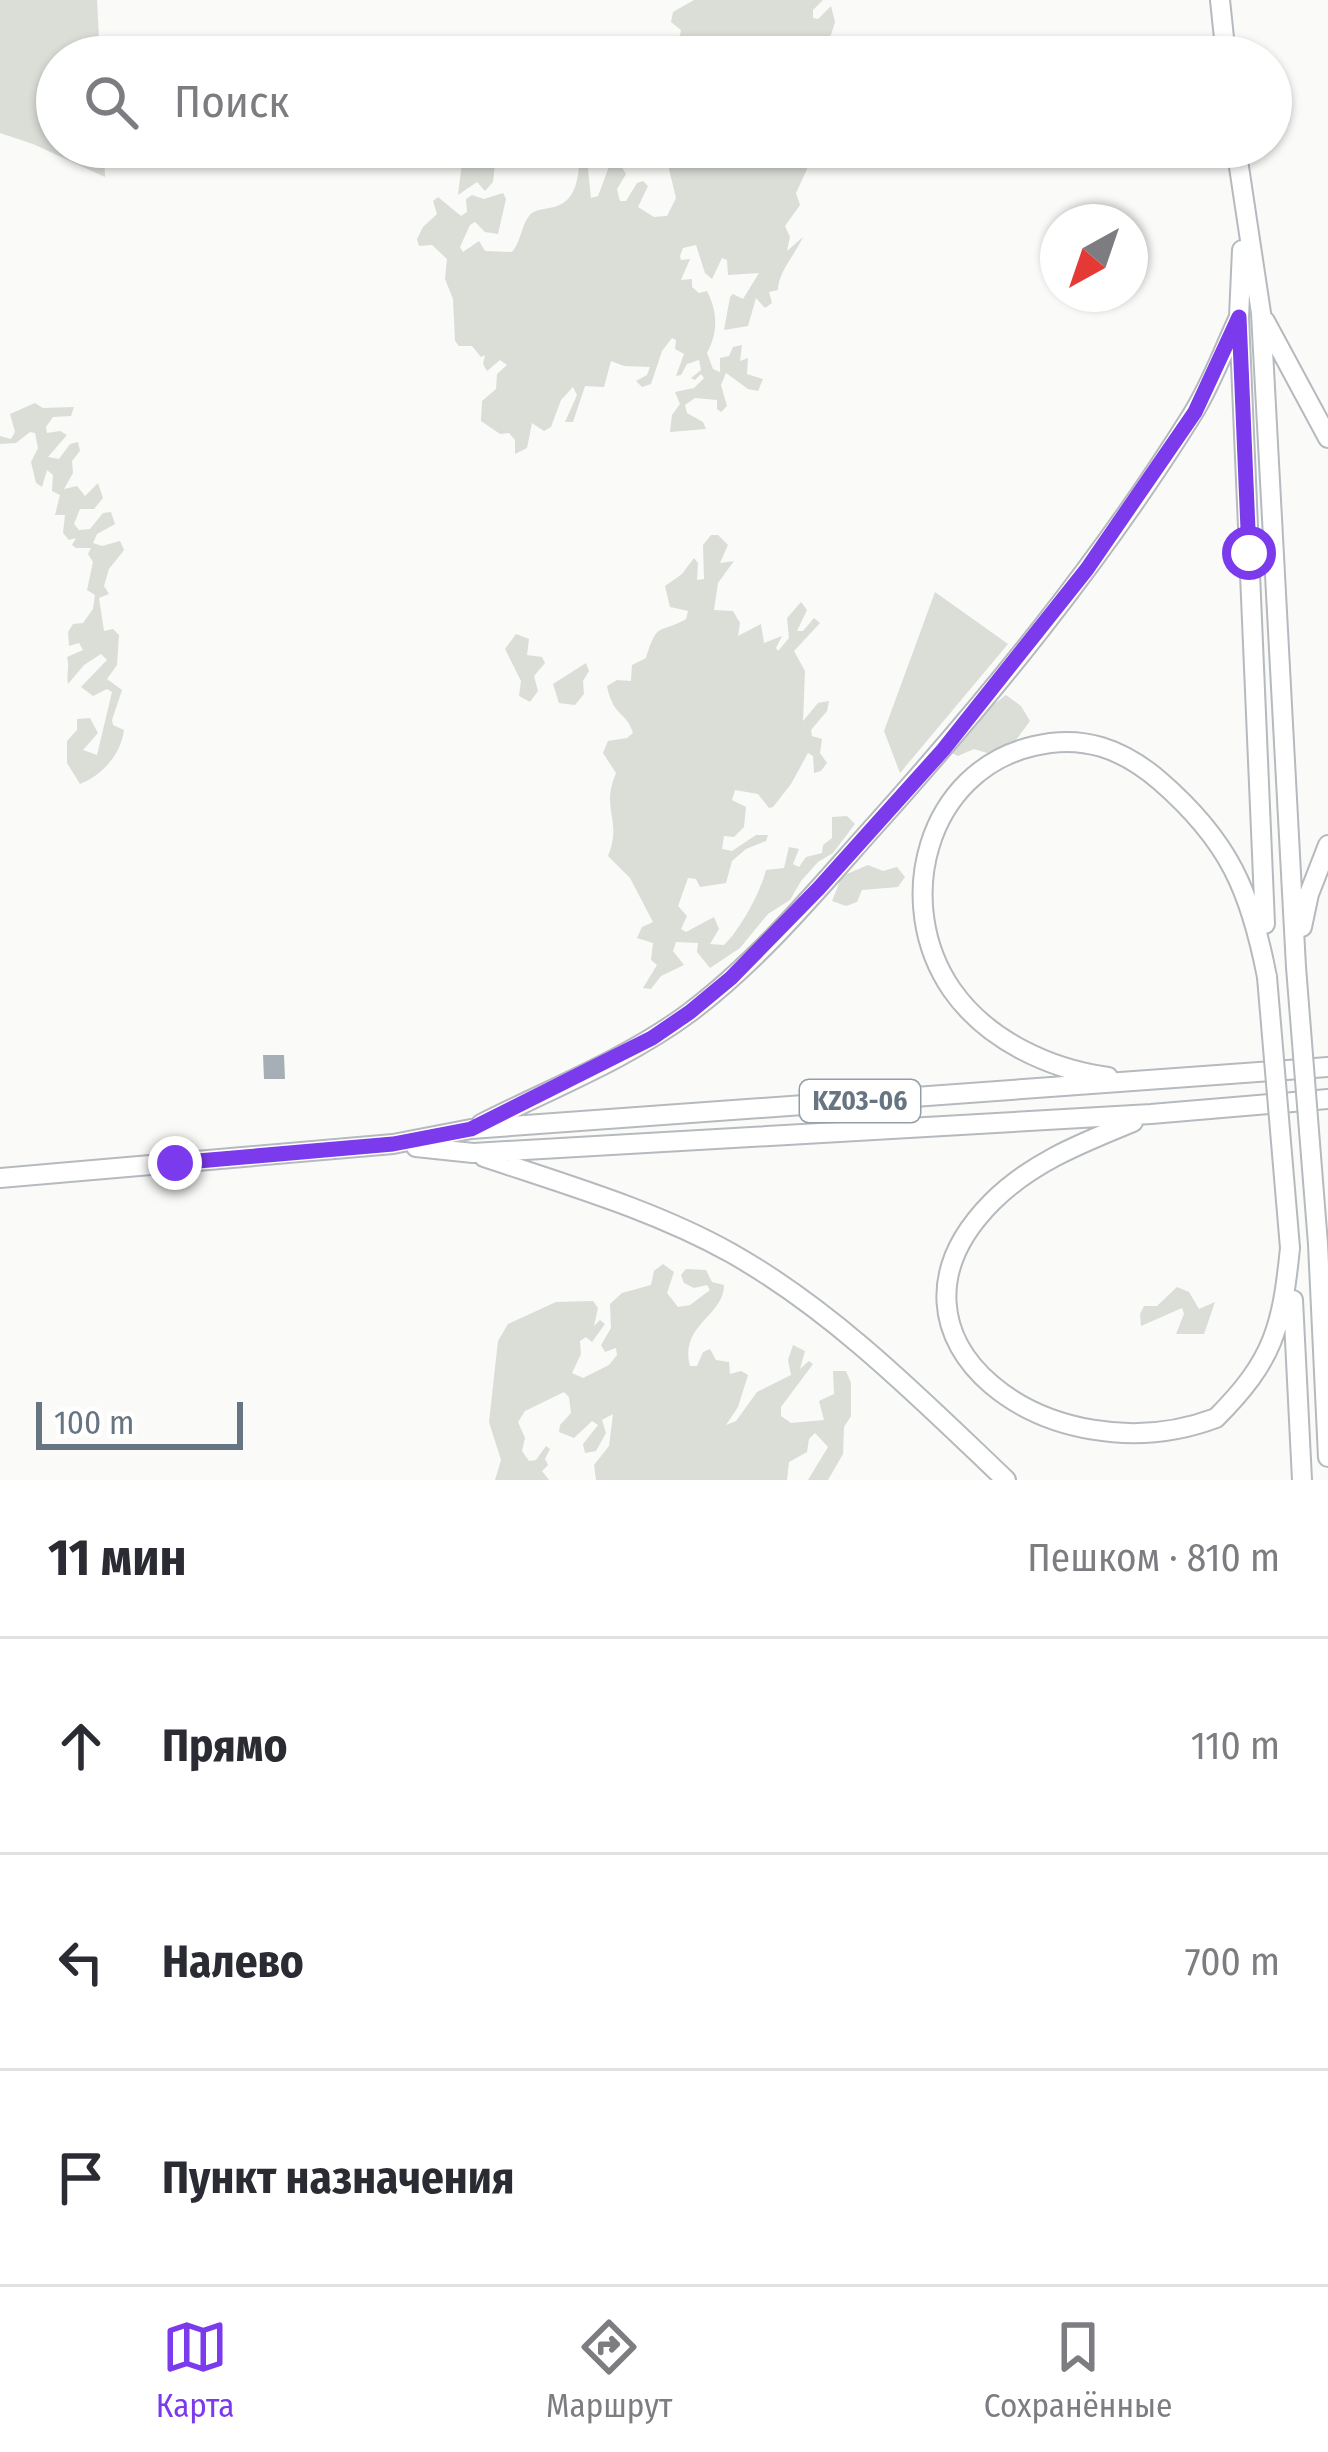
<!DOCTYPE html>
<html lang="ru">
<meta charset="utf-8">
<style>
body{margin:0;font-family:"Fira Sans Condensed",sans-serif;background:#f2f2f3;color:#2b2b33}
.compass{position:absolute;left:1040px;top:204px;width:108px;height:108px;border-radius:50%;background:#fff;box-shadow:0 3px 9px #0004;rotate:220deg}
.scale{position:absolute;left:36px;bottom:30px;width:207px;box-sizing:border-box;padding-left:12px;border:6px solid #667581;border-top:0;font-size:33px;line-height:42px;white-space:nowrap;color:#667581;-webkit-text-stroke:9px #fff;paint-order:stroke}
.stop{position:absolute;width:36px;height:36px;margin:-27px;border:9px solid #7c3aed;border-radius:50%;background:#fff}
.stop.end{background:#7c3aed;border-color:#fff;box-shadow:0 3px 12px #0008}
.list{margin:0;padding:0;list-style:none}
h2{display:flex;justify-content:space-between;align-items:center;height:156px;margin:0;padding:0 48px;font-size:51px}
h2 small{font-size:39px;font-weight:400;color:#7c7c81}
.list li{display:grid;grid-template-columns:78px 1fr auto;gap:36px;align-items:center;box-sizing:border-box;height:216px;padding:0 48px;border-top:3px solid #e1e1e2}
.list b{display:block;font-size:45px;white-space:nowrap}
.list em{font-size:39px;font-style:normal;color:#7c7c81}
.icon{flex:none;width:66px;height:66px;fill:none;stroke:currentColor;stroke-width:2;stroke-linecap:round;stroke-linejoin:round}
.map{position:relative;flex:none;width:1328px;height:1480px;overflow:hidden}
.search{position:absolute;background:#fff;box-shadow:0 3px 9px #0004;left:36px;right:36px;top:36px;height:132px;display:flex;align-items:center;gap:30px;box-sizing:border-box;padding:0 42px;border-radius:66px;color:#7c7c81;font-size:45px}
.sheet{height:804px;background:#fff}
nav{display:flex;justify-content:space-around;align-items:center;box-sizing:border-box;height:168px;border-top:3px solid #e1e1e2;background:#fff;font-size:33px;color:#7c7c81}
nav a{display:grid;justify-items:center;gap:6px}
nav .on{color:#7c3aed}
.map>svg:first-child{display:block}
.green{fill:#daded7}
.building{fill:#a6afb5}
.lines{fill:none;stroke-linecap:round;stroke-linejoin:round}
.primary-casing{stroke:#b5babe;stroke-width:22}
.primary{stroke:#fff;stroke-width:18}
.primary-bridge-casing{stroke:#b5babe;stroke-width:22;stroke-linecap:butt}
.primary-bridge{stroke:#fff;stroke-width:18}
.route{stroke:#7c3aed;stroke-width:15}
.labels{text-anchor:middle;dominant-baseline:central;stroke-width:12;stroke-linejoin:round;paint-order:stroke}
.shield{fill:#fff;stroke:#949ea7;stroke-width:3}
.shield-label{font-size:27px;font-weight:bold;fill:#667581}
</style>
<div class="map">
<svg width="1328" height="1480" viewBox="0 0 1328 1480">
<rect width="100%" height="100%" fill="#fafaf8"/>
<path class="green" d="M0,0H97L100,57H57V147H104L105,177L33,144L0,133Z
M694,0H823L813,10V18L818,19L831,6L835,22L831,35L812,46L806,57H676L681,30L671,22L673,12Z
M453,147H497L493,182L485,191L477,182L458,195L463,154Z
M567,147H596L588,169L591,198L598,196L610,164H620L626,174L617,189L620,201H626L637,183L643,181L648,186L638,207L654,217L667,216L676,198L668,165H655L643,159L651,147H810L807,169L796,193L800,205L785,226L790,237L787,251L803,237C795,255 778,272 778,290L769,292L772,303L765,308L756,298L748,326L724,330L730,297L733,294L743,299L759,273L728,275L727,260L722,258L712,279L705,273L696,245L683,248L680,256L681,260L690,259L681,280L692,279V287L699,293L707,291C718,313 718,332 707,353L713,369L720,372V358L729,356L733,347L742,345L740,361L748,358L747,374L763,379L758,391L748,389L726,373L721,385L727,406L721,412L717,409V400L695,398L685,405L687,413L703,422L706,429L670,432L672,415L680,404L675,392L694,388L704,378L701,374L695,380L691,378L701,370L699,360L687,364L681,375L676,376L684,354L675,349L676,340L672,338L662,351L651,384L642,387L636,381L647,375L650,367L624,366L611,361L604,387L585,386L573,422H565L577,395L573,387L561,400L551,427L544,431L532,423L527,448L515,454V440L509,433L500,434L481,421L482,401L496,389L497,374L507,365L500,360L487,371L483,364L485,355L481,357L472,346H459L455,341L453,299L445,279L447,259L432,245L419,246L417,239L423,227L437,214L433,201L438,197L461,216L467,212L466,199L472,195L484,199L503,193L506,199L498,234L485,232L475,222L470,225L460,247L463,252L479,241L485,251L512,252C521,242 521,226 529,216C541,201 575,221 579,166L567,159Z
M35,403L43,408L74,407L71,416L53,417L46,427L47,433L60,431L67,435L48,457L59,459L70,444L78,442L80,451L72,461L73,473L64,489L77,486L85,496L98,483L103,498L94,509H80L74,524L79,530L90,529L103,513L111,512L115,524L97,534L93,543L102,546L120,541L124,550L109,569L104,586L109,594L99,598L104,631L113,629L119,635L117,665L107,679L122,690L112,720L113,725L124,730C121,755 101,776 80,784L67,763V741L77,730V719L90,718L98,733L83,750L97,755L112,692L107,689L93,696L81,687L107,660L101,654L84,665L68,684C66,674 70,668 67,657L83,650L79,643L69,646L68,632L73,624L83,623L93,609L95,595L87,590L93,562L88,554L91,548H76L72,545L76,538L69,540L63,533L65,515H55L60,495L52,491L53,475L47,470L42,487L36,483L31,462L38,448L35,433L30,432L16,443L0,444V436L11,439L15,432L10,414Z
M711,535H718L728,545L720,563L734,561L718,583L714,610L733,611L740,623L738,636L761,624L764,643L782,636L776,648L778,651L789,638L787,618L801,602L807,610L797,631H803L814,618L820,623L794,651L805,671L803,721L818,703L829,701L827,711L811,730L812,736L822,739L820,753L827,763L821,771L814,773L813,756L808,753L791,784L773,807L769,808L758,794L735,790L732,800L746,807L744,827L734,837L724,836L722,849L732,851L756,835H768L766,841L746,849L732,861L726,883L700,887L696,879L688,878L678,906L687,916L681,929L686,932L714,917L719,929L710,944L724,945C740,930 761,891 766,870L784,868L789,847L799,849L793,864L799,867L806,857L822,853L823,845L832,838V817L847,816L855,824L833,853L818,862L801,881L790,900L768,914L740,948L710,968L697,952L698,943L676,942L673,951L684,965L661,976L651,989L643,988L657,965L651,960L653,943L637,938L642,927L653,922L630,878L608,856C623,819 600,811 616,773L603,753L608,741L627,738L633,733C627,712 613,717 607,686L617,680L631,681L632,665L646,658C658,620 658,635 686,619L688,611L670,607L665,586L682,574L694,558L698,563L697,580L704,579L703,545Z
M935,592L1008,644L900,773L884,731Z
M516,634L529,639L527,655L542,657L545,663L534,676L538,691L530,702L519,696L521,681L505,649Z
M586,663L589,671L583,681L584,694L575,705L559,703L553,684Z
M1006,695L1021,706L1030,721L1016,740L987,753L974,749L958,756L950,752L976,718Z
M868,865L883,871L897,867L905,877L898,887L862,890L857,902L846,906L832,901L842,876Z
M663,1264L674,1272L667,1293L678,1307L690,1305L710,1290L707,1285L694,1288L684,1283L681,1275L686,1269L706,1270L712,1282L724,1285C724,1316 679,1325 690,1366H697L703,1352L710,1349L716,1360L729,1362L730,1374L741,1371L748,1375L738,1407L726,1425L736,1421L757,1392L791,1375L788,1360L793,1345L805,1351L800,1369L809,1361L813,1364L781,1407V1416L791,1423L824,1420L819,1401L834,1394L833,1371H846L851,1383V1416L844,1427L843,1454L828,1480H808L828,1447L815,1433L809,1439L807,1452L789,1462L787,1480H596L594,1465L609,1446L613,1414L602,1420L606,1433L596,1451L585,1453L583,1444L598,1425L592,1421L574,1438L559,1432L560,1425L571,1413L569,1397L564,1392L525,1411L518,1422L525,1438L522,1451L529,1461L536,1460L546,1446L550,1449L545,1459L548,1465L542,1471L549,1480H495L501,1460L489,1422L498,1341L508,1324L556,1302L593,1301L598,1308L594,1326L600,1320L605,1324L592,1342L586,1337L580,1341L581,1354L572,1373L583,1378L609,1365L617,1355L616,1348L605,1352L601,1345L611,1328L610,1304L622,1293L651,1285L654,1271Z
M1177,1287L1189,1292L1199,1309L1215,1302L1204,1334H1176L1184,1314L1182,1308L1141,1326L1140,1314L1144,1306H1157Z"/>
<path class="building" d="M263,1055H284L285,1079H264Z"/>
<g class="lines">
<g class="primary-casing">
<path id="primary" d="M1220,0L1226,57
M1236,147L1261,313L1296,967
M1242,250L1239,317L1265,924
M1265,321L1328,438
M1302,927L1309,894L1328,845
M1108,1077C1049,1069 987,1040 952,990C892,903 926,771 1034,746C1083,734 1123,749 1160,781C1229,841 1250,890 1267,977
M1133,1122C1082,1143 1032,1162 992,1202C856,1339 1052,1480 1216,1418C1274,1360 1282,1327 1290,1248
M481,1124C550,1089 627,1059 689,1013C757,962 813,895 869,832C986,702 1099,564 1192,415C1211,385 1224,349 1239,317
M416,1147L473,1153L1151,1114L1328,1099
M484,1157C567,1185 654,1210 731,1253C834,1311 921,1399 1006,1480
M0,1178L393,1144L471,1129L1328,1067
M1318,1244L1328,1457
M1293,1300L1302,1480"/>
</g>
<use href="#primary" class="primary"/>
<g class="primary-bridge-casing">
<path id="primary-bridge" d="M1296,967L1318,1244
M1267,977L1290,1248"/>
</g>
<use href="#primary-bridge" class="primary-bridge"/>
</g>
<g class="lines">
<path class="route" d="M175,1163L393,1144L471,1129L652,1038L690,1012L731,978L819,888L943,750L1087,569L1195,412L1239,317L1249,553"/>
</g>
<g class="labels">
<rect class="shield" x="800" y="1080" width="120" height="42" rx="9"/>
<g class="shield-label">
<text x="860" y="1101">KZ03-06</text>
</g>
</g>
</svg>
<svg class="compass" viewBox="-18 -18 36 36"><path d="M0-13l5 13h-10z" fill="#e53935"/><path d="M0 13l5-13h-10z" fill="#7c7c81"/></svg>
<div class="scale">100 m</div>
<div class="stop" style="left:1249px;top:553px"></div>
<div class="stop end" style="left:175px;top:1163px"></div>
<div class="search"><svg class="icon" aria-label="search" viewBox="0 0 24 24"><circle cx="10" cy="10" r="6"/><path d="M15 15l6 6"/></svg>Поиск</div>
</div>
<section class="sheet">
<h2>11 мин<small>Пешком · 810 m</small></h2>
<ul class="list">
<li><svg class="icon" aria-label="ahead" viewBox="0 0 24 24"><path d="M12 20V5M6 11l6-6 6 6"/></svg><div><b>Прямо</b></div><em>110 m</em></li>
<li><svg class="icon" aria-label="left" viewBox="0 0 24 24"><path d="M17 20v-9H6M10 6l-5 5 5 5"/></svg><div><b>Налево</b></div><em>700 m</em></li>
<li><svg class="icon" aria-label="arrive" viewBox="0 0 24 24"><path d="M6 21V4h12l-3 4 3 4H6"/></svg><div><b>Пункт назначения</b></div></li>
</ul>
</section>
<nav>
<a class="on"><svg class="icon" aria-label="map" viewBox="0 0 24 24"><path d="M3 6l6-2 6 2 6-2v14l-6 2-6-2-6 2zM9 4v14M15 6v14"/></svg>Карта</a>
<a><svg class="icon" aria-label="directions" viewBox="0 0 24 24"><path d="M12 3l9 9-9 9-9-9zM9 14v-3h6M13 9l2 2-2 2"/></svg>Маршрут</a>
<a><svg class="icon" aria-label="saved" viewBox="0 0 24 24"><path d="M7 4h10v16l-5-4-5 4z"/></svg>Сохранённые</a>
</nav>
